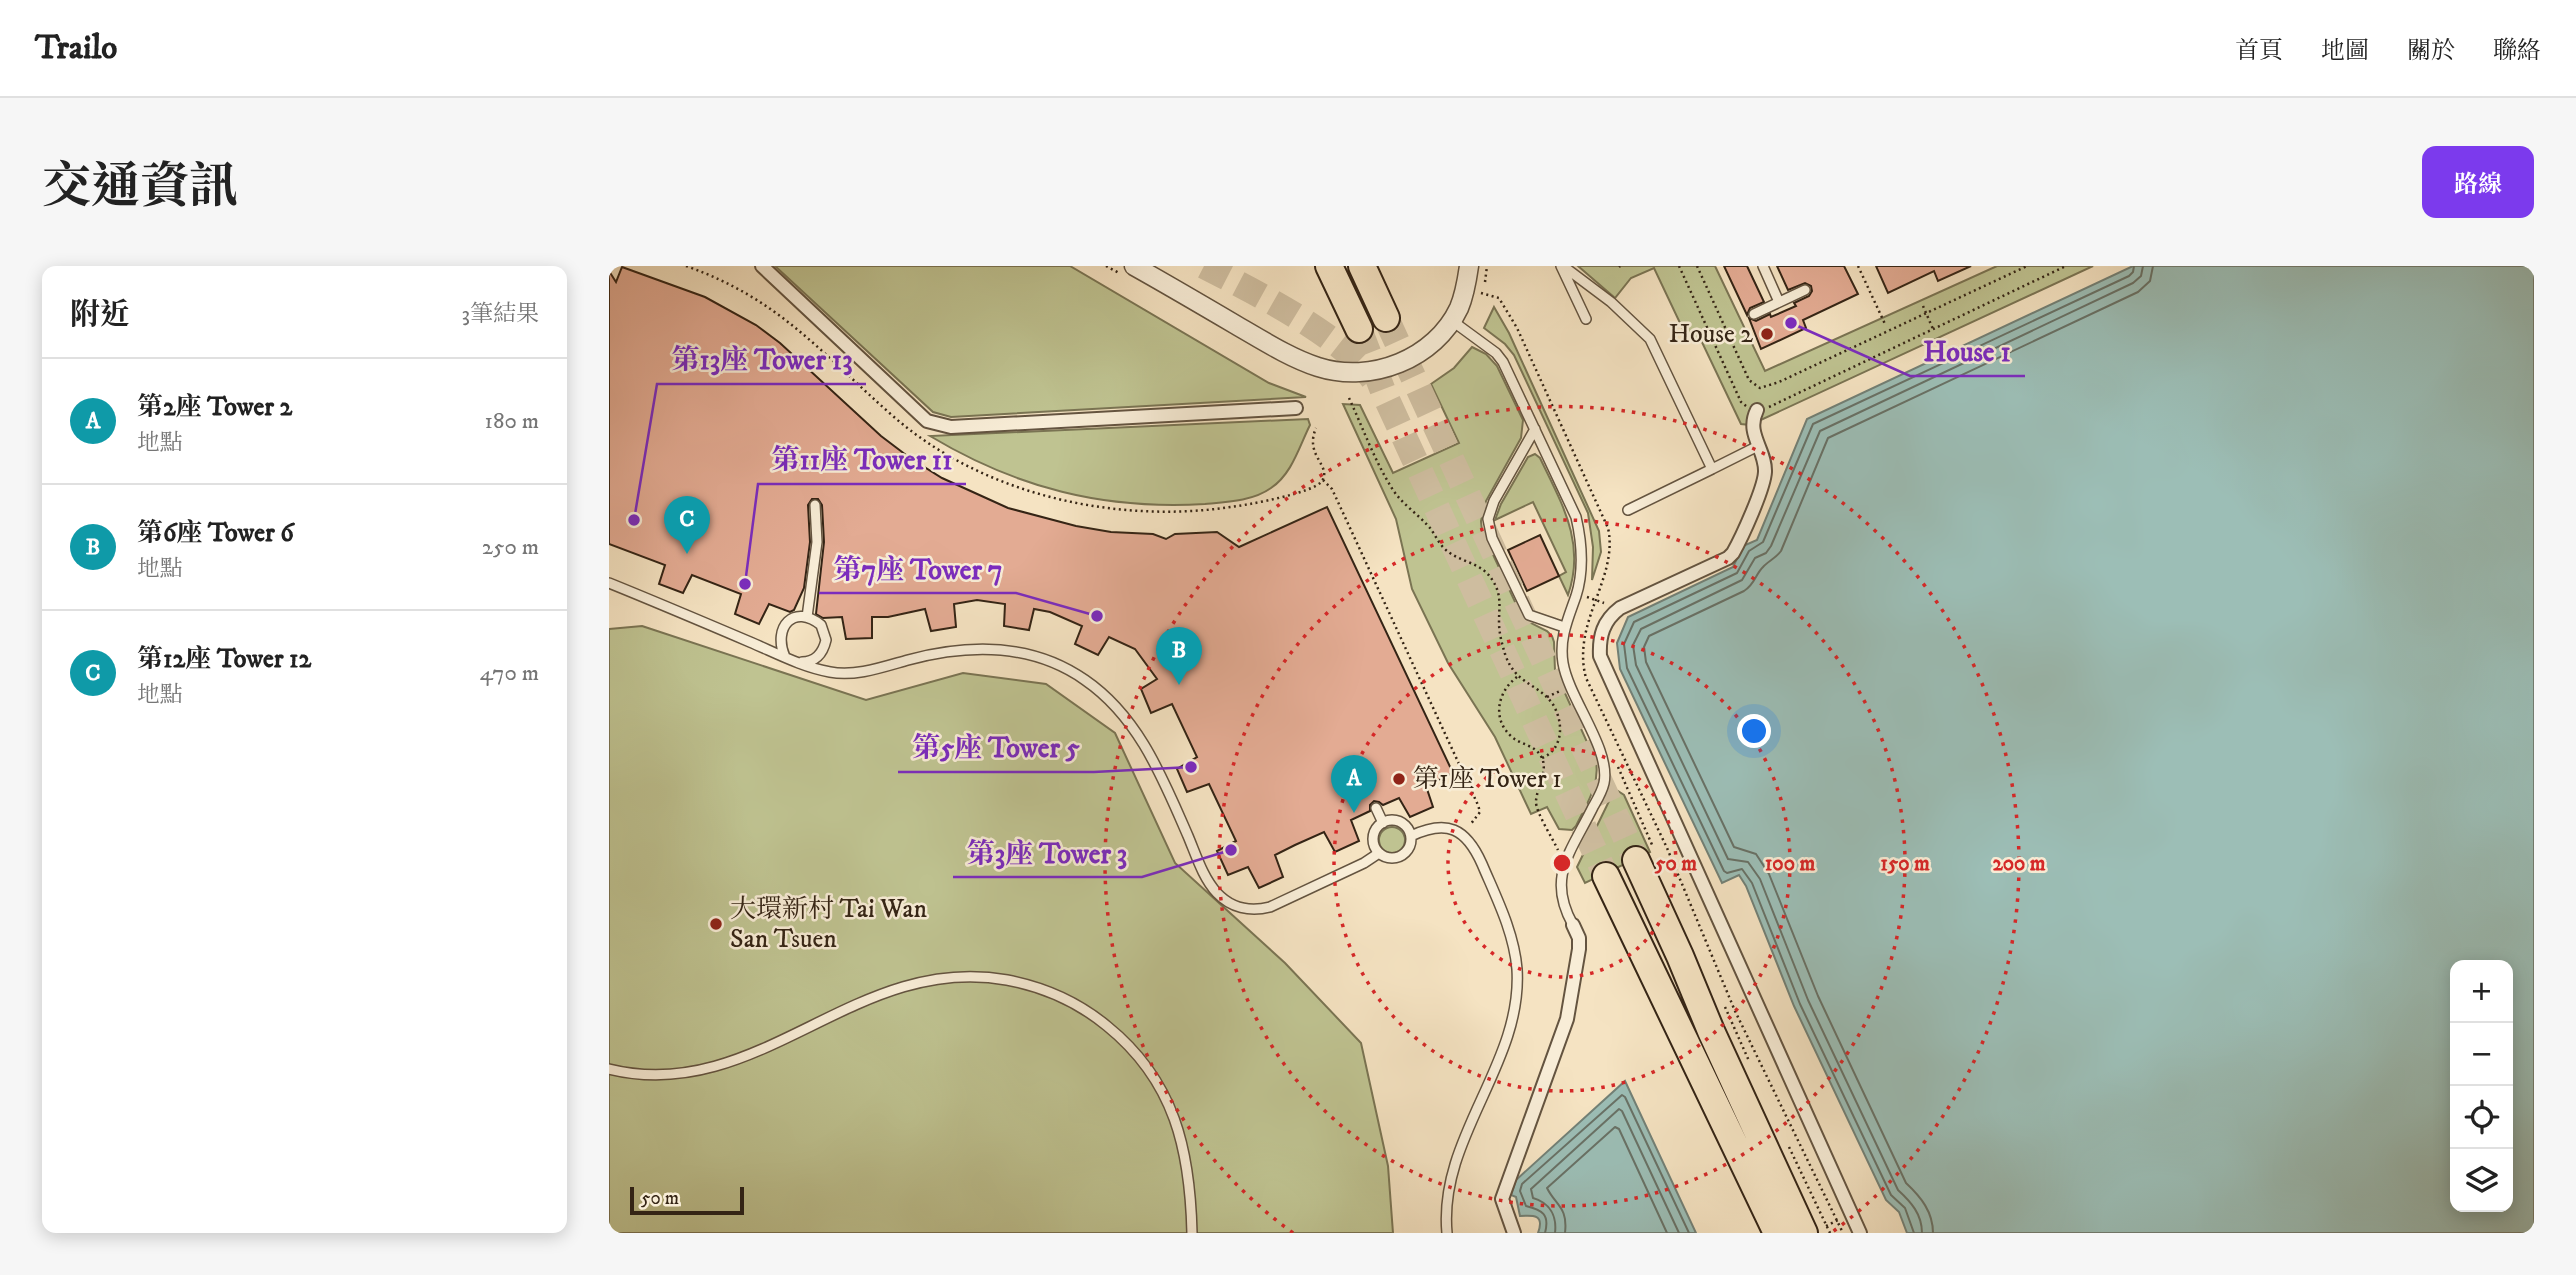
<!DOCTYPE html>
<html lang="zh-TW">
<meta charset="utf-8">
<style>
body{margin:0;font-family:"IM FELL DW Pica","Noto Serif TC",serif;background:#f6f6f6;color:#222}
.controls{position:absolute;right:21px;bottom:21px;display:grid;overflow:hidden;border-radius:14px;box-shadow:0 4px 18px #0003}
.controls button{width:63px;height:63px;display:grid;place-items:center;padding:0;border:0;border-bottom:2px solid #e0e0e0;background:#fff;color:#222;font:35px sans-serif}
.scale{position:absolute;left:21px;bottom:18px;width:114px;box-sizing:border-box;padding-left:7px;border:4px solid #342415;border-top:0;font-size:19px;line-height:24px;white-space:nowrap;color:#342415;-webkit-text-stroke:5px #f8edd7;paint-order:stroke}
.you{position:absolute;left:1146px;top:466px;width:24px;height:24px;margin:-18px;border:5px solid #fff;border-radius:50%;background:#1a73e8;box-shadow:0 0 0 10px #1a73e833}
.badge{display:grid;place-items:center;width:46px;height:46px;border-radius:50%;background:#7c3aed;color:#fff;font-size:23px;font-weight:700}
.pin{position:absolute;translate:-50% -58px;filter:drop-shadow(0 2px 4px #0008)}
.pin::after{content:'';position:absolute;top:37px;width:24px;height:21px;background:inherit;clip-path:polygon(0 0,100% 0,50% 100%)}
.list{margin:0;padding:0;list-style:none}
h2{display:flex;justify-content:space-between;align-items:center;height:91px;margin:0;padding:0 28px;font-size:30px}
h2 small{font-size:23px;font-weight:400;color:#767676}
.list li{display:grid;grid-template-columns:46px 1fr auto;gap:21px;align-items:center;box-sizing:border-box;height:126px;padding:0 28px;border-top:2px solid #e0e0e0}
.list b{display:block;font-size:26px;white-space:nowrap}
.list p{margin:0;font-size:23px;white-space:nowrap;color:#767676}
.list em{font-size:23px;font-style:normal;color:#767676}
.icon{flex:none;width:38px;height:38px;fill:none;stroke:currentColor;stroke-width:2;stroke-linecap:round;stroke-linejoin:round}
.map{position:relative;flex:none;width:1925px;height:967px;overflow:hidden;border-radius:14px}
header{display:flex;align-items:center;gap:42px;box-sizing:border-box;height:98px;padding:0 35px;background:#fff;border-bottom:2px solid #e0e0e0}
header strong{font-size:33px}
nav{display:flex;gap:38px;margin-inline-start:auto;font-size:24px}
.intro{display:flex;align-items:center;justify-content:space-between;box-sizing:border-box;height:168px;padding:0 42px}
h1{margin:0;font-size:49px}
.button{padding:18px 32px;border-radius:14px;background:#7c3aed;color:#fff;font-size:24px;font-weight:700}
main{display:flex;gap:42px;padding:0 42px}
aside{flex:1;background:#fff;border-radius:14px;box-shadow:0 4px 18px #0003}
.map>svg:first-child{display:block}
.green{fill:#bfc391;stroke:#7a7453;stroke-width:2}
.water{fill:#9cbeb6;stroke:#728076;stroke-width:2;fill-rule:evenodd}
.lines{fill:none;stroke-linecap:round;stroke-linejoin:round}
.shore{stroke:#687166;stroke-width:2}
.building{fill:#e3ab93;stroke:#342415;stroke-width:2}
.primary-tunnel{stroke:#cebd9f;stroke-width:26;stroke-dasharray:26 13;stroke-linecap:butt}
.service-casing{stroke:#645440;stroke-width:12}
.pedestrian-casing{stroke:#645440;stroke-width:16}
.minor-casing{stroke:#645440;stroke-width:21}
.primary-casing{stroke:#342415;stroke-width:30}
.path{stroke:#342415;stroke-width:2.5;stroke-dasharray:2 3.5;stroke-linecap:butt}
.service{stroke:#f8edd7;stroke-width:9}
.pedestrian{stroke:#f8edd7;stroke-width:12}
.minor{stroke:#f8edd7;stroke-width:18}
.primary{stroke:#f5e3c2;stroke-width:26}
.ring{fill:none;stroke:#d62828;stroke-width:3.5;stroke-dasharray:3.5 7}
.poi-dot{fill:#8f2418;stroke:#f8edd7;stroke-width:2.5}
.labels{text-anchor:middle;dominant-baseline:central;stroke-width:5;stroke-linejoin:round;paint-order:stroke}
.poi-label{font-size:26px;fill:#342415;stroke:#f8edd7;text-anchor:start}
.centre{fill:#d62828;stroke:#f8edd7;stroke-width:3.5}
.ring-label{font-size:21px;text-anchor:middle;font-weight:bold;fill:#d62828;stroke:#f8edd7;stroke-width:5;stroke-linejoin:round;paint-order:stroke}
.leader{fill:none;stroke:#7b2cbf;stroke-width:2.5}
.callout-dot{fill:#7b2cbf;stroke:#f8edd7;stroke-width:2.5}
.callout-label{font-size:28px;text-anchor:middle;font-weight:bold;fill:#7b2cbf;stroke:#f8edd7;stroke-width:5;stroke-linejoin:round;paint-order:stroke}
</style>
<header>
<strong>Trailo</strong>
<nav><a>首頁</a><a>地圖</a><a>關於</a><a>聯絡</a></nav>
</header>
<div class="intro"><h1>交通資訊</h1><a class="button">路線</a></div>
<main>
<aside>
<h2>附近<small>3筆結果</small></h2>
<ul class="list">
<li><span class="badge" style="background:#0f9aa8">A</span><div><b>第2座 Tower 2</b><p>地點</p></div><em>180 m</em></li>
<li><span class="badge" style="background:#0f9aa8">B</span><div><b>第6座 Tower 6</b><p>地點</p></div><em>250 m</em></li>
<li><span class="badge" style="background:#0f9aa8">C</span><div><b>第12座 Tower 12</b><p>地點</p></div><em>470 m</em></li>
</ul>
</aside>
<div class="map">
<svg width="1925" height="967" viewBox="0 0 1925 967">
<rect width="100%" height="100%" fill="#f5e3c2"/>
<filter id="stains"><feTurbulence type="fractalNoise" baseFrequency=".00286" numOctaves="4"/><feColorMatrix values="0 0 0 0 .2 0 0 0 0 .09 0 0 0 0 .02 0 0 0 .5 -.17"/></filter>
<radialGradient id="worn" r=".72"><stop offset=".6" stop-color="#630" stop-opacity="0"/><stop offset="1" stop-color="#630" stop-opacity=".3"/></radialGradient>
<path class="green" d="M166,0H461L660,117L697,131L342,151L324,146Z
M969,0H1106L1156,105L1388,0H1484L1141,159L1132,158L1091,72L1080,76L1045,2L1022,12L1006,32Z
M885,41L900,67L990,265L992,286L983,314L984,281L979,247L905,89L896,78L875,62Z
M863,81L877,88L888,100L914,154L912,172L877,235L872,255L873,265L914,353L938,365L943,370L945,376L946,405L987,496C991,519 977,539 967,560L963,564L950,563L938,541L922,548L886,471L839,397L803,323L787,253L734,138L751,139L784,207L850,177L822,118L845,102Z
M699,153L701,159C690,181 683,208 662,222C644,235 618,236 596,238C494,244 408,222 321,170Z
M926,188L931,192C953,238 977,277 959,329L950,310L957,306L924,236L886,254L892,238L919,191Z
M33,360L257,434L354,407L437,418L506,467L566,597L676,697L752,777L779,900L784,967H0V363Z
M1009,525L1015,529L1041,586L976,617L968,601L1003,529Z
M770 574a13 13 0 1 1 26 0a13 13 0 1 1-26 0Z"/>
<path class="water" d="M1524,0H1925V967H1298L1290,946L1277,934L1185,740L1137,620L1130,609L1113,617L1011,403L1008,377L1019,351L1124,301L1134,280L1148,274L1198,153ZM1846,699H1899V941H1846Z
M1016,815L1087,967H929C936,948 924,949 911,950L907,931L902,929L907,914Z"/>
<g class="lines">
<path class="shore" d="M936,967C941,948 933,944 917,940L911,925L913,918L1013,829L1016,831L1080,967
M946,967C948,950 941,937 924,932L922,923L1010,843L1013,845L1070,967
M956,967C959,941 947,940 938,922L1006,861L1010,863L1058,967
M1305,967L1296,942L1282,929L1191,738L1143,617L1133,603L1118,607L1115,605L1018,402L1015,378L1025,356L1128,307L1140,285L1154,276L1204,158L1520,10L1524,6L1525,0
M1313,967C1313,948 1302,936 1289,924L1199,734L1151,613L1139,596L1119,593L1027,399L1024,379L1032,363L1133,314L1146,292L1157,287L1162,280L1211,165L1524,17L1532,10L1534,0
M1324,967C1324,946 1312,931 1297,917L1209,730L1160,608L1147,588L1125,581L1037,396L1035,381L1040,370L1135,325C1146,318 1146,309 1154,301C1159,295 1166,293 1172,285L1219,172L1529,26L1541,15L1544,0"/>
</g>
<path class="building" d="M1115,0H1138L1155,36L1141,42L1138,49Z
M1168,0H1235L1249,28L1194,54L1197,62L1152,83L1140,52L1147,55L1161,48L1162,51L1187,40L1185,37L1200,30L1203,25L1202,20L1196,17L1179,24Z
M1267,0H1362L1329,15L1325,5L1279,27Z
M13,1L96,31L147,59L171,77L272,170L301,192L333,212L399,242L467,260L502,266L544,268L557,273L566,268L608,266L630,281L718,241L844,507L817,520L824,541L801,551L790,532L774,539L770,536L765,535L761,539V545L742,554L750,575L726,586L715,566L686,579L666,589L674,611L650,622L639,601L619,609L608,585L627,575L600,518L578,526L568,503L588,491L563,438L542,447L532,423L548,413L526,383L500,371L489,389L466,378L473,360L441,346L425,343L420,364L395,360L396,338L368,334L345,338L347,361L322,365L316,343L279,351H263V372L237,373L233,351L214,352L207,348L215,276L213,239L209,233H203L199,239L201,276L195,322L185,344L181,346L160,338L150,358L126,348L132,328L83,309L74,327L50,318L56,299L0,278V5L7,16Z
M931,269L950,310L918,325L899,284Z"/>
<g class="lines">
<path class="primary-tunnel" d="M595,0C644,25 732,69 764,113
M777,52L1027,594
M750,63L774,125L997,610"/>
<g class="service-casing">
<path id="service" d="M952,0L977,53
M954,0L1002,36L1041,73L1103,203L1019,244
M1154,0L1170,36
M1145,48L1196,24
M842,54L887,87L894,96L967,251C973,277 975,305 967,330C959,353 950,372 954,397C960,433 1002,483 995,517C993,526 988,534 984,541C962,586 937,611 964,659
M926,163L885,235L879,253L883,272L920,349L955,361
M1103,203L1149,180
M0,317C47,336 94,356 141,376C167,387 193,401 221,406C246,411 274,401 299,394C359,378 422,376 476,414C530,451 554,513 579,570C587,589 594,612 608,627C622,642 641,646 661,641L755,597L770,587
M198,351L208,276L206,239
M176,391C163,361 185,337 212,359L217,374C214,387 207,396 193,396
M767,542L774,557
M764 573a19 19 0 1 1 38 0a19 19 0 1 1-38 0Z
M802,570C838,553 857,562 873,598C887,631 905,666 908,703C914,798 829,871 838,967
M0,803C150,840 246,686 398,714C435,721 469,736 498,760C566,815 581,884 583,967"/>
</g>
<g class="pedestrian-casing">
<path id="pedestrian" d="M153,0L318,155L342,161L687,142
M1148,144C1136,168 1157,183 1156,206C1155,223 1133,271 1124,287L1119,292L1011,342C994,355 990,370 991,390L1251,967
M905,967L893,933L958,753L970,683V672L964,659"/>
</g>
<g class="minor-casing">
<path id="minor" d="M525,0C559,19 593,39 627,59C653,74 681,92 709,101C762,118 826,93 850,42C856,28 858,14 860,0"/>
</g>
<g class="primary-casing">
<path id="primary" d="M720,0L750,63
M753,0L777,52
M1027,594L1071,690L1102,765L1195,967
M997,610L1168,967"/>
</g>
<path class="path" d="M77,0C171,33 213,88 285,151C375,229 506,258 622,241C638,239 705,227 713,215C723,199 695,190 707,162
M497,0L510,7
M1070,0L1132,136L1137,140
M1088,0L1140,114L1151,122L1170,116L1418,0
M1249,0L1276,58
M1010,1L1011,0
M876,16L878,0
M872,27L890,32L908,62L999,262C1010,312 962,356 977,412L1058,582L1126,745L1234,967
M1314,40L1324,63
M740,132C754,162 766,196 784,224C794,239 809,248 821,262C825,267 828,274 833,280C847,297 872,294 884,315C893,329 890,342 890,356C890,367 893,378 896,388C906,418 928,417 943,437C955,455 955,483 933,492
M1160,141L1457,0
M714,214L723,223L869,539L871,546L861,559
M978,331L995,337
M908,411C889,425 882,453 903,471C912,479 927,479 933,492C939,506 928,521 927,535C926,545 944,573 949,584
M938,431L951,425
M1009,501L1044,581
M1116,741L1140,795
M1180,881L1221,967
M1217,960L1229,954"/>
<use href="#service" class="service"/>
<use href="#pedestrian" class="pedestrian"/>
<use href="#minor" class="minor"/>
<use href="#primary" class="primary"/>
</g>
<g class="ring">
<circle cx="953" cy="597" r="114"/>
<circle cx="953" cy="597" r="228"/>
<circle cx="953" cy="597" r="343"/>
<path d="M684 967A457 457 0 1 1 1222 967"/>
</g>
<g class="poi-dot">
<circle cx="1158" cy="68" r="7"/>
<circle cx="790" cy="513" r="7"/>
<circle cx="107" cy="658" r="7"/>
</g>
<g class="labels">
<g class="poi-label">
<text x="1144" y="68" text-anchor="end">House 2</text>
<text x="804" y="513">第1座 Tower 1</text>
<text x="121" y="643">大環新村 Tai Wan<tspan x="121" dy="30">San Tsuen</tspan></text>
</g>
</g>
<circle cx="953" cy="597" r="10" class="centre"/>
<g class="ring-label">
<text x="1067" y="604">50 m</text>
<text x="1181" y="604">100 m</text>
<text x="1296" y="604">150 m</text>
<text x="1410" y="604">200 m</text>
</g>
<path class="leader" d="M1182 57L1301 110H1416M25 254L48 118H257M136 318L149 218H357M488 350L407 327H210M582 501L485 506H289M622 584L533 611H344"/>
<g class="callout-dot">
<circle cx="1182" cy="57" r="7"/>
<circle cx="25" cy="254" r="7"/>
<circle cx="136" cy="318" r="7"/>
<circle cx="488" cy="350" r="7"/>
<circle cx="582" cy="501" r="7"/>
<circle cx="622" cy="584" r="7"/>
</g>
<g class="callout-label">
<text x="1358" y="95">House 1</text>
<text x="153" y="103">第13座 Tower 13</text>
<text x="253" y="203">第11座 Tower 11</text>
<text x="309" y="313">第7座 Tower 7</text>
<text x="387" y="491">第5座 Tower 5</text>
<text x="438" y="597">第3座 Tower 3</text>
</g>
<rect width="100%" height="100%" filter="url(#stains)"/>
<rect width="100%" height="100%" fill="url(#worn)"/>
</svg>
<div class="controls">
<button>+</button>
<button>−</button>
<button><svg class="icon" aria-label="locate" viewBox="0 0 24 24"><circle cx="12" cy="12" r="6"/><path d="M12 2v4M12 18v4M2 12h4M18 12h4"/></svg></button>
<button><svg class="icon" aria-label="layers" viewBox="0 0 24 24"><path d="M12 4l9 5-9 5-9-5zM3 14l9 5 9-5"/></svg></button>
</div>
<div class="scale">50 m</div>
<div class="you"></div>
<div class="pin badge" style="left:745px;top:547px;background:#0f9aa8">A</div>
<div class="pin badge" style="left:570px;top:419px;background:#0f9aa8">B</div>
<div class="pin badge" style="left:78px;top:288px;background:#0f9aa8">C</div>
</div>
</main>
